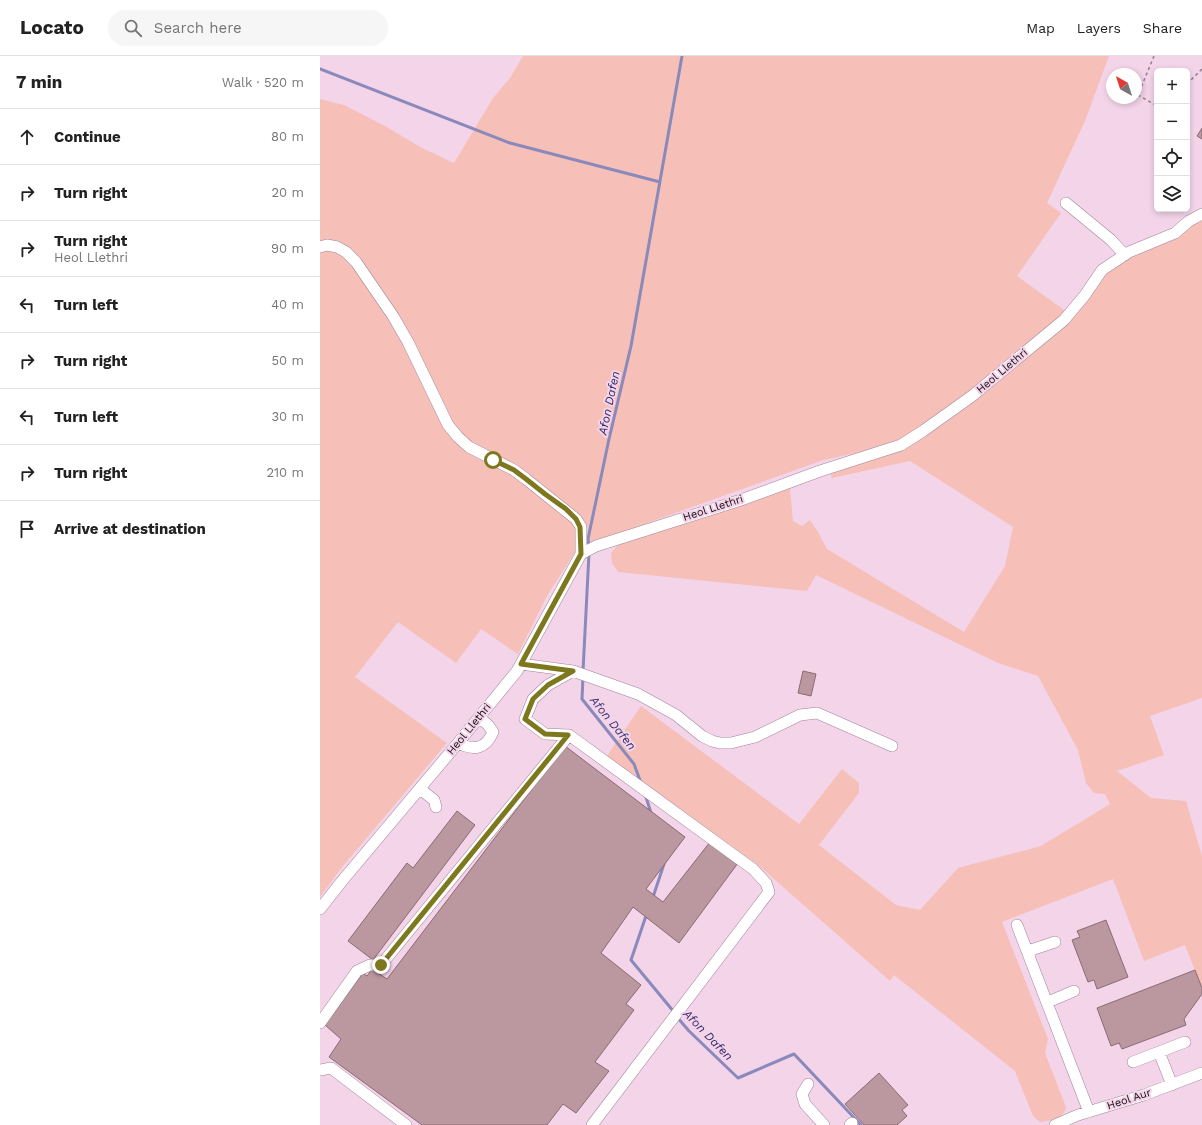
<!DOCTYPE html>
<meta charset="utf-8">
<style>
body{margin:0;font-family:"Work Sans",sans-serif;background:#f6f6f6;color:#222}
.controls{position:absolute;right:12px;top:12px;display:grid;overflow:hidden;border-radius:6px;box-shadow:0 2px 6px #0003}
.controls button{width:36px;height:36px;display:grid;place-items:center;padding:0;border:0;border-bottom:1px solid #e0e0e0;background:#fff;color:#222;font:20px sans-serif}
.compass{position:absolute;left:786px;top:12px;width:36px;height:36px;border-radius:50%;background:#fff;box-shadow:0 2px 6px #0003;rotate:321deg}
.stop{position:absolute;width:12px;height:12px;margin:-9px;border:3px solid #7d781e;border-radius:50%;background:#fff}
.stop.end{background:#7d781e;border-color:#fff;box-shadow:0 1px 4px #0008}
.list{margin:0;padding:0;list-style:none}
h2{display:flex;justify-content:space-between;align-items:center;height:52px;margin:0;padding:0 16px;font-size:17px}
h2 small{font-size:13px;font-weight:400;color:#767676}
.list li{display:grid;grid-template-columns:26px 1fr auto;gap:12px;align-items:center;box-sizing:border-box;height:56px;padding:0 16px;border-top:1px solid #e0e0e0}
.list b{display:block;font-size:15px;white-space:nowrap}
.list p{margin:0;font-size:13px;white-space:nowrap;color:#767676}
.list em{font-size:13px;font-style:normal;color:#767676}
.icon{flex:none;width:22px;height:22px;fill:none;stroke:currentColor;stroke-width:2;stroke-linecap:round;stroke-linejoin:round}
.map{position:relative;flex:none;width:882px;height:1069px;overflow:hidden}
header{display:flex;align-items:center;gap:24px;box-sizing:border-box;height:56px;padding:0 20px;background:#fff;border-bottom:1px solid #e0e0e0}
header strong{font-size:19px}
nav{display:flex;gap:22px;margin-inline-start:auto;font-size:14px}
.search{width:280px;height:36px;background:#f6f6f6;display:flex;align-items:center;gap:10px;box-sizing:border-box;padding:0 14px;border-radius:22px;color:#767676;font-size:15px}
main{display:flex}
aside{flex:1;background:#fff}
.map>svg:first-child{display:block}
.green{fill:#f6c0b8}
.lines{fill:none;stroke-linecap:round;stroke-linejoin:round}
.stream{stroke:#8a89bb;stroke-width:3}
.building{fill:#bb979f;stroke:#8c6a72}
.minor-casing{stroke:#a08498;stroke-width:12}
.path{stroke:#937d8c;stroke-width:1.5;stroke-dasharray:3 3;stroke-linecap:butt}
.minor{stroke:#fff;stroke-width:11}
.route{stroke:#7d781e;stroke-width:5}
.labels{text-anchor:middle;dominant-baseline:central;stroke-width:4;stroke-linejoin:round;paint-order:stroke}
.street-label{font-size:11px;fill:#190f16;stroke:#f3d4e9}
.water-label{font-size:12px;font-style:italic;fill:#342c6a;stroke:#f3d4e9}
</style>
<header>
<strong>Locato</strong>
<div class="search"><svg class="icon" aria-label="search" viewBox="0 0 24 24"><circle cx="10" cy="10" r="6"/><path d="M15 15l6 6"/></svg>Search here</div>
<nav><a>Map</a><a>Layers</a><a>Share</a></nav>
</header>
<main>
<aside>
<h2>7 min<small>Walk · 520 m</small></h2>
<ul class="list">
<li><svg class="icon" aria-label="ahead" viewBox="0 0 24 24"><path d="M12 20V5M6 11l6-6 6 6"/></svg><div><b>Continue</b></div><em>80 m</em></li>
<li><svg class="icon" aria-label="right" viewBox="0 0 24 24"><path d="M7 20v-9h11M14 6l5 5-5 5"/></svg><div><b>Turn right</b></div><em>20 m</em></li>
<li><svg class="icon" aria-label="right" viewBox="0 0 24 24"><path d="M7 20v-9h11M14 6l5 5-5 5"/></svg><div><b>Turn right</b><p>Heol Llethri</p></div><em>90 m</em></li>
<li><svg class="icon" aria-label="left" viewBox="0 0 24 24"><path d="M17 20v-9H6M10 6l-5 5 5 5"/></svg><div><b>Turn left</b></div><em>40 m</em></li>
<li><svg class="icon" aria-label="right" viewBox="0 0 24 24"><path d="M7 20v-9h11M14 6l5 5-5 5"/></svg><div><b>Turn right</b></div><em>50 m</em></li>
<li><svg class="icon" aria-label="left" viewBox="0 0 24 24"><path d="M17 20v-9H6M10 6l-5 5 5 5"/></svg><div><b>Turn left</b></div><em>30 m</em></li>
<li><svg class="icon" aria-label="right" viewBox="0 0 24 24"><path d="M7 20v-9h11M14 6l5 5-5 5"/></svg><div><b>Turn right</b></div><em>210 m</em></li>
<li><svg class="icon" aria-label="arrive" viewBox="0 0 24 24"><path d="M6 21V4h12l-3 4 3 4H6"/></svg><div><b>Arrive at destination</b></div></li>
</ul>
</aside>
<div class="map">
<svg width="882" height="1069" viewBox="0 0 882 1069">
<rect width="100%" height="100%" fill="#f3d4e9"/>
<path class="green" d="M203,0H789L765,65L727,147L741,157L697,220L747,256L739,264L604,371L580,383L545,395L503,404L272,487L253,499L227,540L198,598L161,573L136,607L78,566L35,621L127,687L23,810L0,841V43L24,49L65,70L102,92L134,107L173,42L190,22Z
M882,160V642L830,660L844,699L797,715L831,742L866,745L882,800V932L865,889L824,905L793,823L682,866L728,983L725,997L746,1051C743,1064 731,1064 720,1066L713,1060L695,1015L574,919L570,925L438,809L287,700L321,650L479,768L522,713L539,727V737L499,789L576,849L600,854L638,812L721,790L790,748L785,738L774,737L766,727L758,694L718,620L678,607L496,519L487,535L298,516L292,507L291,497L298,489L488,425L470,433L473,465L482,470L490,464L498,476L507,493L644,576L685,510L693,471L590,405L512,422L508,412L581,389L744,264L782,214Z"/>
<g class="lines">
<path class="stream" d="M0,13L190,87L340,126
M269,491L268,483L289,383L311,290L362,0
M263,615L269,497
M263,621L262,643L314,708L321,727
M325,738L331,757
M333,841L344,808
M327,857L311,904L354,956
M357,961L369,975L418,1022L474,998L541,1069"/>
</g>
<path class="building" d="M882,72V83L877,80Z
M483,615L496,618L491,640L478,637Z
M245,690L365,781L326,833L343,846L390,786L418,807L359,887L313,851L281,897L321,929L306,948L314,954L275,1006L289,1015L256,1057L243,1048L227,1069H102L9,1001L21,983L5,969L43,917L47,920L52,913L67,923Z
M137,755L155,769L53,904L28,885L87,807L93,812Z
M786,864L808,921L777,933L774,924L768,926L752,884L760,881L757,875Z
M875,914L882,932V938L864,963L866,969L802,993L799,987L791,990L777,952Z
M559,1017L588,1049L582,1054L587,1060L577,1069H544L525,1048Z"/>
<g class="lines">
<g class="minor-casing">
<path id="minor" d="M746,147L791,184L805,199
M0,191L7,189L17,191L26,196L36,206L73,260L88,286L128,369L138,381L149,391L194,414L206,423L256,463L261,471V498
M201,608L253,615L318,638L356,659L382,680L392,685L400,687H411L435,681L480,659L497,657L572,690
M253,615L228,629L213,643L205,663L225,678L249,679L433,813L446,827L449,836L272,1069
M138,687C154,695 166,693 173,676L168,669L159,661
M100,733L114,744L116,751
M0,853L22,825L138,687L197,615L261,498L276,490L421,444L500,415L581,389L603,375L652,340L744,264L765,239L782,214L809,196L855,177L869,165L882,158
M697,869L769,1056
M708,895L735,886
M728,946L754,935
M0,967L37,915L50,909H61L249,679
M839,996L852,1029
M813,1006L865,986
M0,1014L11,1012L86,1069
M488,1028L482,1038L485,1048L504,1069
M530,1069L532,1067
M735,1069L758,1059L824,1039L882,1017"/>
</g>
<path class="path" d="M834,0L818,39L837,50
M867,28L882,13
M837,111L834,115L837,120
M860,153L864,157"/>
<use href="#minor" class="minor"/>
</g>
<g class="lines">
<path class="route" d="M61,909L248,679L225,678L205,663L213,643L228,629L253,615L201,608L261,498L260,471L256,463L246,453L225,438L206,423L194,414L173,404"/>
</g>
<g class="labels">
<g class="street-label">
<text transform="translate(682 315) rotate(-40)">Heol Llethri</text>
<text transform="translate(393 452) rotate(-18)">Heol Llethri</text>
<text transform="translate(149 673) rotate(-51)">Heol Llethri</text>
<text transform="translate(809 1043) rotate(-18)">Heol Aur</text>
</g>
<g class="water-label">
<text transform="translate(289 347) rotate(-78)">Afon Dafen</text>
<text transform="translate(293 667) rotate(51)">Afon Dafen</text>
<text transform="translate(388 979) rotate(46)">Afon Dafen</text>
</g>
</g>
</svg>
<div class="controls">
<button>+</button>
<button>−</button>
<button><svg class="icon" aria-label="locate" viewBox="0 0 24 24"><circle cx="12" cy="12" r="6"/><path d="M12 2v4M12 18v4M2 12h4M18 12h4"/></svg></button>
<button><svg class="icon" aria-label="layers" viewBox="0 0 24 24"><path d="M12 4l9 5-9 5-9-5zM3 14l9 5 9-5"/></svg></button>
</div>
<svg class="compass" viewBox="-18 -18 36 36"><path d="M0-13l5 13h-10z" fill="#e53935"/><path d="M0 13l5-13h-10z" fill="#767676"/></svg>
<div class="stop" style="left:173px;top:404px"></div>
<div class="stop end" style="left:61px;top:909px"></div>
</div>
</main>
